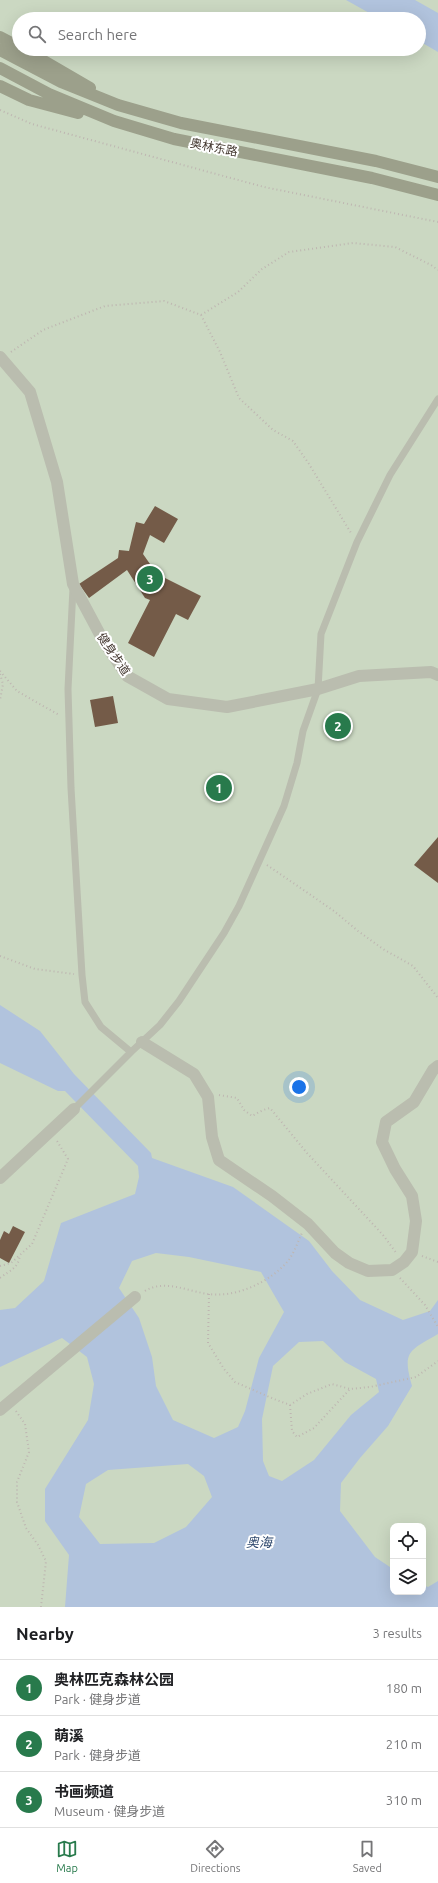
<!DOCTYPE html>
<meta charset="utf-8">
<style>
body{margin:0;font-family:Ubuntu,"Noto Sans SC",sans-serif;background:#f6f6f6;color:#202124}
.controls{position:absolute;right:12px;bottom:12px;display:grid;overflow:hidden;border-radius:8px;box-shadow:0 4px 16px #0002}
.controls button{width:36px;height:36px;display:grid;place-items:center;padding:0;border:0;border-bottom:1px solid #e0e0e0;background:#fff;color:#202124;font:20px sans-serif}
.you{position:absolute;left:299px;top:1087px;width:14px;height:14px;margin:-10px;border:3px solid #fff;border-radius:50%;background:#1a73e8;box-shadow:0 0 0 6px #1a73e833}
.badge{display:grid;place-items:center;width:26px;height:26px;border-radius:50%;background:#287a4c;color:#fff;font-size:13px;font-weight:700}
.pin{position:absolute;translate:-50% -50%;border:2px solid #fff;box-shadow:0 1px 4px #0006}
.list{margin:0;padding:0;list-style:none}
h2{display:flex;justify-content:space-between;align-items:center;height:52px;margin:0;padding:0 16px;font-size:17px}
h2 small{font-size:13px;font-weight:400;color:#757577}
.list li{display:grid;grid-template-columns:26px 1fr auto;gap:12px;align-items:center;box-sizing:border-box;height:56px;padding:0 16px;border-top:1px solid #e0e0e0}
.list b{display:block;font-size:15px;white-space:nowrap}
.list p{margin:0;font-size:13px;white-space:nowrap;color:#757577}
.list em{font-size:13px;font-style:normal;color:#757577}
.icon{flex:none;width:22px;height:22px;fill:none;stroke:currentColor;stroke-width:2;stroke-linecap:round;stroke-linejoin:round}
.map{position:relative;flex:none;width:438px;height:1607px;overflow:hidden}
.search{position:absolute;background:#fff;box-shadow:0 4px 16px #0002;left:12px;right:12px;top:12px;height:44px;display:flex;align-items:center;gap:10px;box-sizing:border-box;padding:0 14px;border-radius:22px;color:#757577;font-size:15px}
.sheet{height:220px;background:#fff}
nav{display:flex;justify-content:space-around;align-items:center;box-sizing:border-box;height:56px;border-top:1px solid #e0e0e0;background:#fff;font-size:11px;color:#757577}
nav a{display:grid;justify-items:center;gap:2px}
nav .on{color:#287a4c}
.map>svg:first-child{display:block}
.green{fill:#cbd8c2;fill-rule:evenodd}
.water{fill:#b1c3dd;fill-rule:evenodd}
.building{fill:#745b48}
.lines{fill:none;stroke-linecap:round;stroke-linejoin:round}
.path{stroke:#beb6b1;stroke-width:2;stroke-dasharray:1 3;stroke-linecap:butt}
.lane{stroke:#babdaf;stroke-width:7}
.street{stroke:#babdaf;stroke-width:12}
.secondary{stroke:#9ca08b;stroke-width:12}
.labels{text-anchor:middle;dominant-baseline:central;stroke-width:4;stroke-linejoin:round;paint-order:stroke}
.street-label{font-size:12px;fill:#443830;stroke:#fff}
.water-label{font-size:13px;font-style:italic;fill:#2c466b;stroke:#fff}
</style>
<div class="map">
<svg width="438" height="1607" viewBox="0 0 438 1607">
<rect width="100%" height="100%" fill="#fcf6f2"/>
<path class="green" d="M0,0H438V1607H0ZM19,19H419V49H19ZM393,1526H423V1592H393Z"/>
<path class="water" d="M346,0H415L438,13V52L419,41V19H380Z
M0,1005L40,1031L74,1074L151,1153L152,1158L233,1187L309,1241L332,1271L360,1300L403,1320L430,1311L438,1300V1334C409,1351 402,1351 412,1386L388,1426L360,1458L341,1483L340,1511L375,1557L393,1569V1592H423V1585L428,1587L438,1581V1607H65L69,1555L45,1521V1489L88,1420L94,1384L87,1357L62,1338L0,1367V1310L15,1308L44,1281L61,1223L135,1194L139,1177L138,1166L65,1091H58L0,1063ZM156,1253L189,1257L261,1272L284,1312L259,1358L245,1411L238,1427L214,1438L173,1420L156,1386L152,1357L139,1318L119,1288L132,1261ZM323,1341L345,1362L376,1379L379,1392L351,1415L314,1460L282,1481L269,1476L263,1461L262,1419L273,1366L299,1342ZM188,1464L204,1476L212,1497L186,1527L154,1543L100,1544L79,1517L86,1484L108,1470Z"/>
<path class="building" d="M155,506L178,519L164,543L150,535L143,554L157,574L201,596L188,620L176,614L154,657L128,643L150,600L145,598L127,570L89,598L79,584L118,558L119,550L129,551L136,522L144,524Z
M113,696L118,723L95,727L90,700Z
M438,837V883L414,865Z
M13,1226L25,1232L9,1263L0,1258V1240L4,1231L9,1234Z"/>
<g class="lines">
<path class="path" d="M0,110L32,124L264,187L438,222
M201,315L238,292L262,269L289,252L353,243L395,247L431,265L438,270
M11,352L43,330L105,306L164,301L201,315L220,352L239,398L273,430L293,441L309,464L351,533
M0,671L17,691L59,715
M0,674L3,684L0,700
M267,865L334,911L358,931L383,949L413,966L438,998
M0,956L35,969L74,974
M219,1095L237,1098L244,1110L252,1116L263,1110L270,1108L307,1153L383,1235L397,1254
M422,1256L438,1262
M0,1266L11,1263L32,1244L68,1159L57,1141
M0,1278C10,1270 18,1269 20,1255
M400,1278L425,1305L438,1327
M145,1291C164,1279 187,1291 208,1294C236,1298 270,1282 288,1261C294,1253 298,1242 302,1233
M209,1294L208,1343L224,1369L235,1382L274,1399L290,1405L307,1394L332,1384L350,1389L370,1387L416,1377L438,1361
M290,1405L292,1431L297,1437L314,1428L350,1389
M16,1411L25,1424L29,1452L17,1482V1502L26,1528L38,1545L46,1561L41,1607"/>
<path class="lane" d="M73,588L68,689L71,788L82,975L85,1002L101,1027L131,1052L74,1109
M131,1052L160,1025L179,1001L224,933L239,906L284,806L297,763L303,731L318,689L321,634L357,542L390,475L438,399"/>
<path class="street" d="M0,357L30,392L57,482L73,584L104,642L127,676L168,699L227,707L318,689L359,676L431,672L438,675
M142,1042L194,1074L208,1097L212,1137L219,1160L272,1196L308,1224L335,1253L349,1263L368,1271L392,1270L404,1262L412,1252L416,1221L412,1196L395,1169L382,1142L386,1122L414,1102L433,1070L438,1066
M0,1178L74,1109
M0,1410L135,1297"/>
<path class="secondary" d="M0,37L19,47
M23,49L90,88
M0,50L61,82L118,105L181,123L376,161L438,177
M0,68L49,94L114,121L174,139L372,178L438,195
M0,86L29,100L78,113"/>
</g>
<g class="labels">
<g class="street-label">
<text transform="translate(214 147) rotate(11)">奥林东路</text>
<text transform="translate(114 654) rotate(56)">健身步道</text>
</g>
<g class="water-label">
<text x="259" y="1542">奥海</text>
</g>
</g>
</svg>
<div class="controls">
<button><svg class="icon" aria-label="locate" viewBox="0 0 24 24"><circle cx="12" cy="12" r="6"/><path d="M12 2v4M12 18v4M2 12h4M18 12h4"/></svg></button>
<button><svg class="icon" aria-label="layers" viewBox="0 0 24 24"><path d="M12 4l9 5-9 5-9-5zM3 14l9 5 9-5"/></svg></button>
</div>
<div class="you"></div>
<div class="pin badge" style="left:219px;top:788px">1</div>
<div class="pin badge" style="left:338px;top:726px">2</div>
<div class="pin badge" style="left:150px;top:579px">3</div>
<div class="search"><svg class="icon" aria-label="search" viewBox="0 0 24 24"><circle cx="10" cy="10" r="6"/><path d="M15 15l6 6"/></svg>Search here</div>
</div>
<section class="sheet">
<h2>Nearby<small>3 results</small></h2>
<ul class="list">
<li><span class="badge">1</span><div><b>奥林匹克森林公园</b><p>Park · 健身步道</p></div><em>180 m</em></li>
<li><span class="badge">2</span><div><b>萌溪</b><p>Park · 健身步道</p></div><em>210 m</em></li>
<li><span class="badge">3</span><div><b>书画频道</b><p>Museum · 健身步道</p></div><em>310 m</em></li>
</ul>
</section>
<nav>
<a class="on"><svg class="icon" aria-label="map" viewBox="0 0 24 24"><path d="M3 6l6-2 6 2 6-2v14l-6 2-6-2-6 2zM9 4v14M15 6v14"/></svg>Map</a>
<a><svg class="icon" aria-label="directions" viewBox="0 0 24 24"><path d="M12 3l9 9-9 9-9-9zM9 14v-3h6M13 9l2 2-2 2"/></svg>Directions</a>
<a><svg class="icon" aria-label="saved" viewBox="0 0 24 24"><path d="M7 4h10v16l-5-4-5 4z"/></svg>Saved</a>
</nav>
